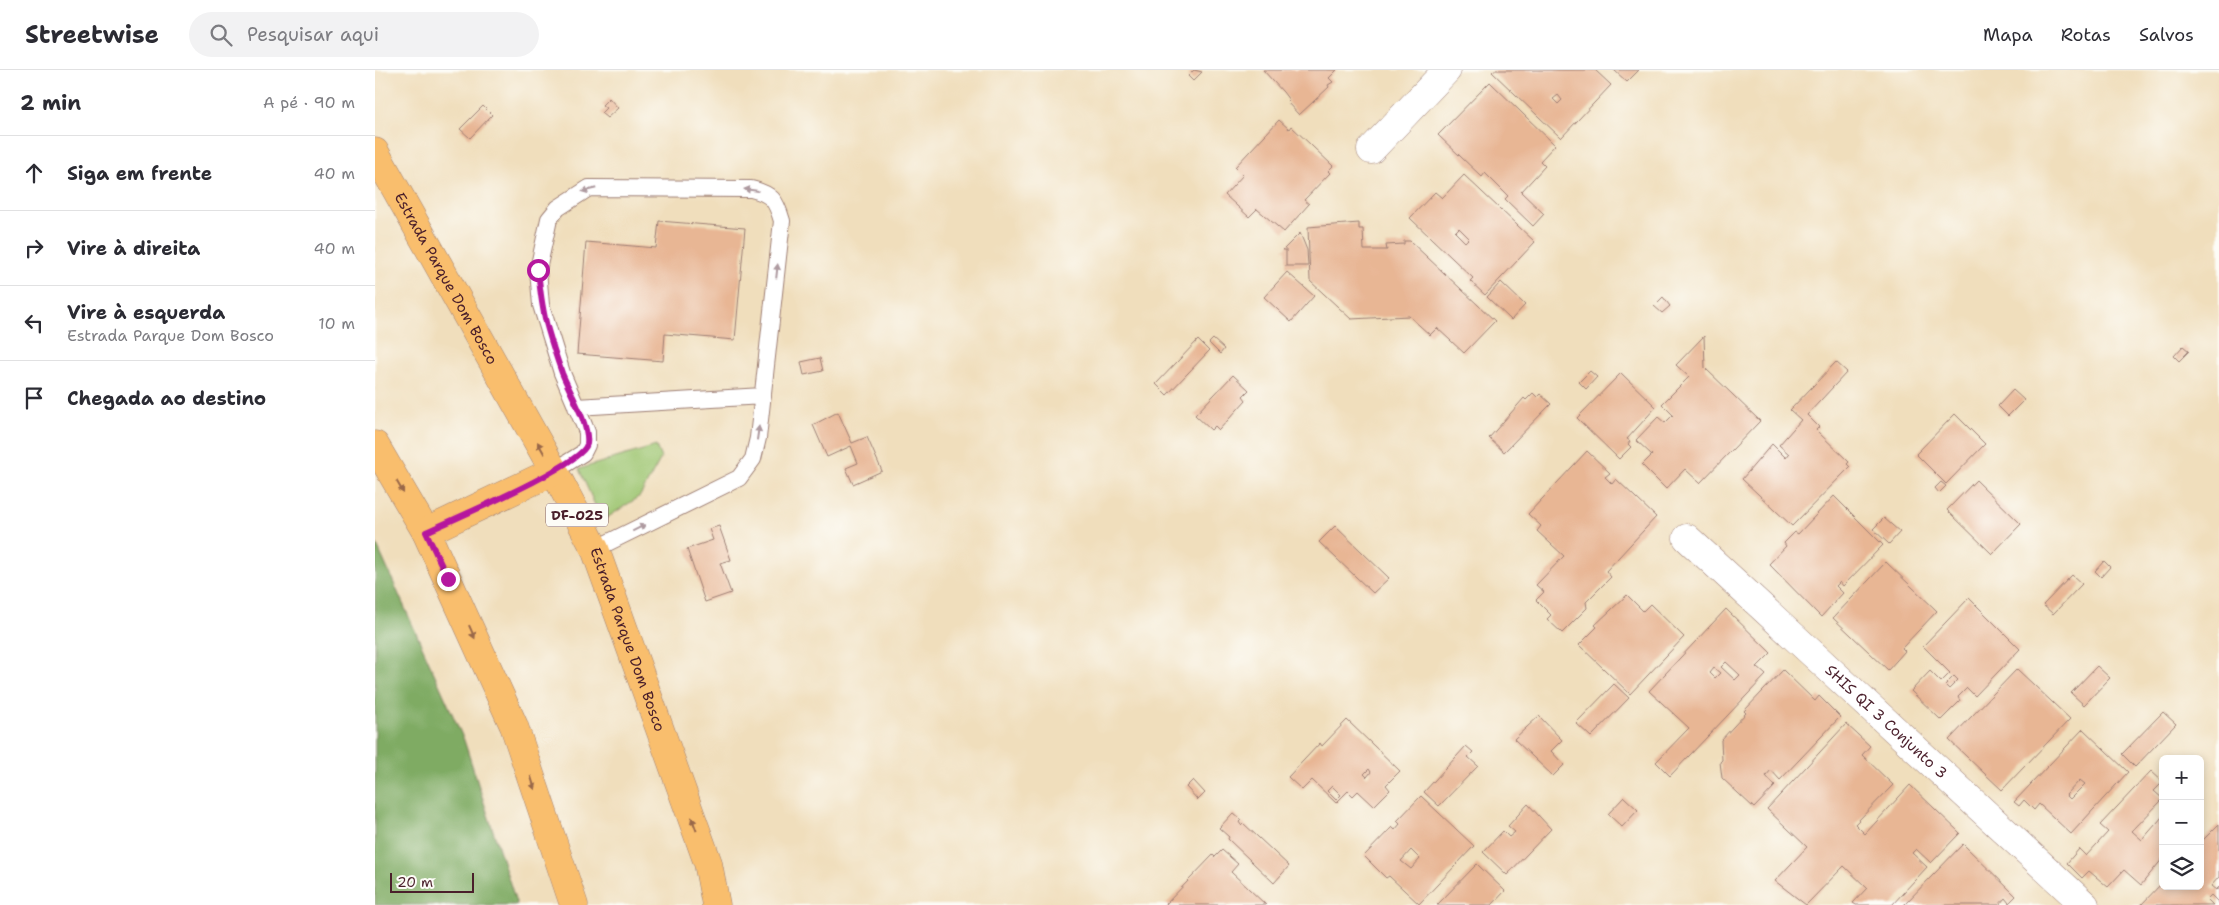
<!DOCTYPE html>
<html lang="pt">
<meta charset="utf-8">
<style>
body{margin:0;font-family:"Shantell Sans",sans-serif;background:#f2f2f3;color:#2b2b33}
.controls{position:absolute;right:15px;bottom:15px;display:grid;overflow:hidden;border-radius:8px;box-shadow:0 2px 8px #0003}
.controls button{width:45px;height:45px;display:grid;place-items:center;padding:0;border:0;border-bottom:1px solid #e1e1e2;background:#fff;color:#2b2b33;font:25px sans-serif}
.scale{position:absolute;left:15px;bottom:12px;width:84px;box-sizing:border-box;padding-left:5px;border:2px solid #4a1f2b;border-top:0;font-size:14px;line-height:18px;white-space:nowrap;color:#4a1f2b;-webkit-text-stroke:4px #fdfcf7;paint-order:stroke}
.stop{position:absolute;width:15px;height:15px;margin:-11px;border:4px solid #b5179e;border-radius:50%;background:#fff}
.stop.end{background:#b5179e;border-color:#fff;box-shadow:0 1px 5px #0008}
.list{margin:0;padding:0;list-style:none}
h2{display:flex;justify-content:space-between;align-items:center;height:65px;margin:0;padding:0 20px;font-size:21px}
h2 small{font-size:16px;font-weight:400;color:#7c7c81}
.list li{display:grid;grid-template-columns:32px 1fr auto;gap:15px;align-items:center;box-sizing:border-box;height:75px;padding:0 20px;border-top:1px solid #e1e1e2}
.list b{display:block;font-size:19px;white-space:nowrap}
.list p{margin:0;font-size:16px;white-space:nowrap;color:#7c7c81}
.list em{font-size:16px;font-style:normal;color:#7c7c81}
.icon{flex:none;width:28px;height:28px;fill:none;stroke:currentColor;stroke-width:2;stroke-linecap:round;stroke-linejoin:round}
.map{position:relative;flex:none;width:1844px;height:835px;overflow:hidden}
header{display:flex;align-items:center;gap:30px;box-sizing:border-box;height:70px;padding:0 25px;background:#fff;border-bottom:1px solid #e1e1e2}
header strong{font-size:24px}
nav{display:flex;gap:28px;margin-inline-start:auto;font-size:18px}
.search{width:350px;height:45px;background:#f2f2f3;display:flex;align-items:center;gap:12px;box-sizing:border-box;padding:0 18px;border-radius:28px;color:#7c7c81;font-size:19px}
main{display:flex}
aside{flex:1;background:#fff}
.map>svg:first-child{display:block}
.green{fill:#9fc672;stroke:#74724e}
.forest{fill:#7fab64;stroke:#646548}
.building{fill:#e8b694;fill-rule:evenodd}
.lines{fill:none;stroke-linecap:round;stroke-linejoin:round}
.lane-casing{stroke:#9d7e74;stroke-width:18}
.street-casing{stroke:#9d7e74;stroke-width:29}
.primary-casing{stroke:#9d7e74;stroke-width:29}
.lane{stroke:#fff;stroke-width:16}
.street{stroke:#fff;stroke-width:28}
.primary{stroke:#f9be6d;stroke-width:28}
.oneway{fill:#ae9aa0}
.oneway2{fill:#996749}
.route{stroke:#b5179e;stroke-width:6}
.labels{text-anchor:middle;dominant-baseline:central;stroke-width:4;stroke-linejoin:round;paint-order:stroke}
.shield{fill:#fdfcf7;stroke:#806168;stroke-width:1}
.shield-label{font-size:14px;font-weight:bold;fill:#4a1f2b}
.street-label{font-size:15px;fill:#4a1f2b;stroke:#fdfcf7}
</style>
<header>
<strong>Streetwise</strong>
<div class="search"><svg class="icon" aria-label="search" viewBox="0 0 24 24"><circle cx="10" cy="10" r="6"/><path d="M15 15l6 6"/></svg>Pesquisar aqui</div>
<nav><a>Mapa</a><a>Rotas</a><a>Salvos</a></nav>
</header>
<main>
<aside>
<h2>2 min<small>A pé · 90 m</small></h2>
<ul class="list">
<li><svg class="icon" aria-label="ahead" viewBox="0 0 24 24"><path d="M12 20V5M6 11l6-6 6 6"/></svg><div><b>Siga em frente</b></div><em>40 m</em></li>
<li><svg class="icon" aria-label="right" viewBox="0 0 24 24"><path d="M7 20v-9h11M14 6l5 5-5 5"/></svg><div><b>Vire à direita</b></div><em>40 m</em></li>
<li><svg class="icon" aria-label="left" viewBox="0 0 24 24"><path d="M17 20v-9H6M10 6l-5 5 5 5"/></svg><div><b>Vire à esquerda</b><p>Estrada Parque Dom Bosco</p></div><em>10 m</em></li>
<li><svg class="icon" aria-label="arrive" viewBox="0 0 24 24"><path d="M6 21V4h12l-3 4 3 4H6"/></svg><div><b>Chegada ao destino</b></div></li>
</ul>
</aside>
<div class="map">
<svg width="1844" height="835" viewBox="0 0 1844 835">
<rect width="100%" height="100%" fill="#fdfcf7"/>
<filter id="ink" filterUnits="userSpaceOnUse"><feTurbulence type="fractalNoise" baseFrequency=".02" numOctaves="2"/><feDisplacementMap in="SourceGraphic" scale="10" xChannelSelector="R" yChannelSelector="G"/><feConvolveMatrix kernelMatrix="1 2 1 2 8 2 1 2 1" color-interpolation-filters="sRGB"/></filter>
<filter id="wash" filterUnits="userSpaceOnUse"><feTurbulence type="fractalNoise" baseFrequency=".0096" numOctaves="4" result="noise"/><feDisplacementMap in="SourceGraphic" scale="20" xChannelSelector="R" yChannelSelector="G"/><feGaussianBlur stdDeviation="1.12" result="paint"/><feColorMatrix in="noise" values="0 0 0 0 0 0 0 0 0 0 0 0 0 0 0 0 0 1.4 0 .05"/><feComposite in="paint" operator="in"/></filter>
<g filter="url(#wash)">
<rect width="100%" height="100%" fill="#f0debc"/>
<path class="green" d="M281,376L286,388L265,426L227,451L204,399Z"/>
<path class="forest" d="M0,471L89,670L142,835H0Z"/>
<g id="blocks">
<path class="building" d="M819,0L827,2L818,11L813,6Z
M888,0H962L954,8L958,12L953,15L954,17L924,45L912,32L914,30L908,22Z
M1119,0H1220L1236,15L1186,68L1117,2ZM1183,25L1187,30L1183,34L1178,29Z
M1239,0H1264L1252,12Z
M1115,12L1180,75L1165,91L1170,96L1146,122L1169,144L1158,156L1130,129L1133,126L1110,103L1107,107L1063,65Z
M234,28L243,38L232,48L226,43L231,38L227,35Z
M108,36L117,45L95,68L85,59Z
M904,50L914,59L916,56L958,96L953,101L955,103L929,130L934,134L909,162L882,139L874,147L850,125L868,105L860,97Z
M1089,105L1160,172L1110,225L1095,211L1098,208L1035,148L1060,122L1067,128ZM1084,158L1094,168L1090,172L1080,162Z
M284,151L370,158L360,270L290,264L288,291L202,284L211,172L281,178Z
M984,153V159H988L989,180H1012L1011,175L1029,174V171H1035L1120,251L1089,283L1062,258L1055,265L1034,246L976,249L935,211L933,157Z
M925,163L932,180L933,196H911V180H908Z
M912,202L939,226L916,252L889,227Z
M1126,212L1150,235L1136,250L1112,227Z
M1288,227L1295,236L1287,243L1279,236Z
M1329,266L1330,298L1385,351L1325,413L1310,399L1291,419L1267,395L1277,385L1261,370L1283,347L1290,353L1298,345L1287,334L1314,307L1301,295Z
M838,269L849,279L845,284L834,273Z
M823,270L834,281L792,325L781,314Z
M1808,276L1814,281L1804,291L1799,286Z
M445,288L448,301L429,305L426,292Z
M1461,292L1472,302L1432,345L1444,357L1441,360L1474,392L1472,394L1475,397L1417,456L1367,409L1397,374L1411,388L1414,384L1404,375L1426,350L1415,340Z
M1215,301L1222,307L1211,319L1204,312Z
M1246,303L1281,337L1252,369L1255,371L1253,374L1256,377L1244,389L1202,348Z
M858,305L874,320L868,326L871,330L844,360L840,356L836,360L820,345Z
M1638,320L1649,330L1633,346L1623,336Z
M1158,323L1162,327L1165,324L1176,334L1129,382L1114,368L1149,328L1151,330Z
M463,342L477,373L492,367L507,401L478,414L471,398L483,393L476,376L452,387L438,355Z
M1580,344L1610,374L1571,414L1541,384Z
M1212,381L1235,403L1230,407L1237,414L1241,409L1281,447L1231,501L1236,507L1211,532L1212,538L1187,563L1172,549L1176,545L1161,530L1169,522L1161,515L1189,486L1162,461L1166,456L1153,444Z
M1601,410L1646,454L1617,484L1572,440Z
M1566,412L1571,416L1564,423L1560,418Z
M1459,426L1508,475L1468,516L1465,512L1461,516L1468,523L1446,547L1394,494L1411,476L1409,473L1420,462L1423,464Z
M1509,448L1525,462L1514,474L1498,459Z
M344,456L356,490L345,493L356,523L330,532L312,479L338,470L334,459Z
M960,456L1014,508L998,523L944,472Z
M1729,491L1735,497L1726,507L1720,501Z
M1511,492L1562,541L1527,578L1530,581L1513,600L1458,548Z
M1697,505L1707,514L1678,544L1668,535Z
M1252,525L1268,541L1275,534L1309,567L1255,624L1204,575L1222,557L1220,555Z
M1594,528L1645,579L1600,626L1592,618L1583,627L1585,631L1566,650L1536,621L1555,601L1566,612L1575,603L1548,576ZM1579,606L1583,610L1574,619L1570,615Z
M1351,539L1396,583L1382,597L1391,605L1295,706L1281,692L1314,658L1274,621ZM1351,592L1365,605L1360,610L1346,597ZM1339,598L1345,603L1340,608L1335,603Z
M1722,596L1735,608L1709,635L1696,623Z
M1642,599L1695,649L1627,720L1574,670Z
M1408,600L1440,631L1444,626L1465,647L1405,710L1396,700L1391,706L1400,716L1379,738L1347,708L1345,692L1347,690L1346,670L1371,643L1369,641Z
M1239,614L1254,628L1216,667L1201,653Z
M1788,642L1801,654L1760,697L1747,684Z
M1164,646L1187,670L1176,681L1189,695L1178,706L1139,669Z
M972,650L1025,701L1011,715L1015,720L999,736L983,721L978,726L973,721L961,733L937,710L927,720L913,707L945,673L947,676ZM994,699L996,702L992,707L989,704ZM957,716L966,725L961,730L952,721Z
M1471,654L1495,676L1487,685L1518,715L1480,754L1490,764L1535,715L1585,763L1556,793L1541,779L1537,783L1552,797L1517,835H1481L1478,833L1492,818L1469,796L1431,835L1400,811L1432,777L1392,739Z
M1708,659L1753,702L1696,764L1664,734L1659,740L1649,730L1644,736L1639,732ZM1705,710L1710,714L1695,729L1691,725Z
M1091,676L1098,682L1093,687L1103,696L1064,736L1049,722Z
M1776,701L1788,712L1779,721L1788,729L1757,761L1767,770L1788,746V788L1766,815L1749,800L1733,817L1714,801L1707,808L1692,793L1704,779L1711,786L1733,762L1725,755Z
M818,710L830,723L823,730L811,717Z
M1046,726L1099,776L1044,834L1014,806L1011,808L989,786L1017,757L1020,760L1025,754L1022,751ZM1036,780L1045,789L1036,799L1026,791Z
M1249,727L1263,740L1247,757L1233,744Z
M1153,734L1176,759L1132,805L1108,782L1128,761L1134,767L1140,762L1133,756Z
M858,743L866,750L864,752L866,755L868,753L914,796L899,813L853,769L854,767L844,758Z
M1844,754V807L1836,816L1841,820L1844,817V833L1836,825L1832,829L1838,835H1766L1788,812V816H1825V773Z
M1588,774L1641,826L1634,833L1630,828L1624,835H1529Z
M847,780L863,794L856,802L891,835H790L838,785L840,787Z
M1102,794L1130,821L1117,835H1062Z"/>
</g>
</g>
<g filter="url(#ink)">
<use href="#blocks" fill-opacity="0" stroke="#9d7e74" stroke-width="1"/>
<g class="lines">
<g class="lane-casing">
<path id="lane" d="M201,337L388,326
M179,401L208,383L212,375V362L187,303L166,235L163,200L174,149L183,138L214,118L376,119C397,124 401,130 407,151L383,368L378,389L364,408L220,479"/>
</g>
<g class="street-casing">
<g id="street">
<path d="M996,80L1072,0"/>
<path id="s1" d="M1312,468L1710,835"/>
</g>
</g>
<g class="primary-casing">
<g id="primary">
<path id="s2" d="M0,82L179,401L220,479L333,793L341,835"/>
<path d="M0,375L51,462L139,656L199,835"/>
<path d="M51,462L179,401"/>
</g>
</g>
<use href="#lane" class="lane"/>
<use href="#street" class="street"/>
<use href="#primary" class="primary"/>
</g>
<defs><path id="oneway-solid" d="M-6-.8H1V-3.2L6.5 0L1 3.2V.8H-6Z" transform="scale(1.25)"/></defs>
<g class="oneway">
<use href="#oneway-solid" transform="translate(214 120) rotate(166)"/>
<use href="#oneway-solid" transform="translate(376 120) rotate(-173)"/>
<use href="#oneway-solid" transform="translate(402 201) rotate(-84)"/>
<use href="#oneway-solid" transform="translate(383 363) rotate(-82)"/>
<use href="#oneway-solid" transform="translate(264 458) rotate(-26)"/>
</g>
<g class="oneway2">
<use href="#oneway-solid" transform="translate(166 378) rotate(-119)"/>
<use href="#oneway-solid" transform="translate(25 417) rotate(60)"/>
<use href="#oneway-solid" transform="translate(97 562) rotate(66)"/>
<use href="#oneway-solid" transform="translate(158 713) rotate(72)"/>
<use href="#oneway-solid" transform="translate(319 754) rotate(-110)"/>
</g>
</g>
<g class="lines" filter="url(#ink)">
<path class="route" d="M73,509L51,462C76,450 208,395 212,374C215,355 194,321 187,303C182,289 177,274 173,260C167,240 165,220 163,200"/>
</g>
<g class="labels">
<rect class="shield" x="171" y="433.5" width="62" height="23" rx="4"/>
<g class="shield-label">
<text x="202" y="445">DF-025</text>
</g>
<g class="street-label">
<text stroke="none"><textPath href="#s2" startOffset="145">Estrada Parque Dom Bosco</textPath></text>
<text stroke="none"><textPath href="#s2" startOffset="550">Estrada Parque Dom Bosco</textPath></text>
<text stroke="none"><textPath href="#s1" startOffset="271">SHIS QI 3 Conjunto 3</textPath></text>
</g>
</g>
</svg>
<div class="controls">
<button>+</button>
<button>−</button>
<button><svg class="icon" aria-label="layers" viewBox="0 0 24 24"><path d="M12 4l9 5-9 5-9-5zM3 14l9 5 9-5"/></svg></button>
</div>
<div class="scale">20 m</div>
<div class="stop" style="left:163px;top:200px"></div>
<div class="stop end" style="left:73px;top:509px"></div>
</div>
</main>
